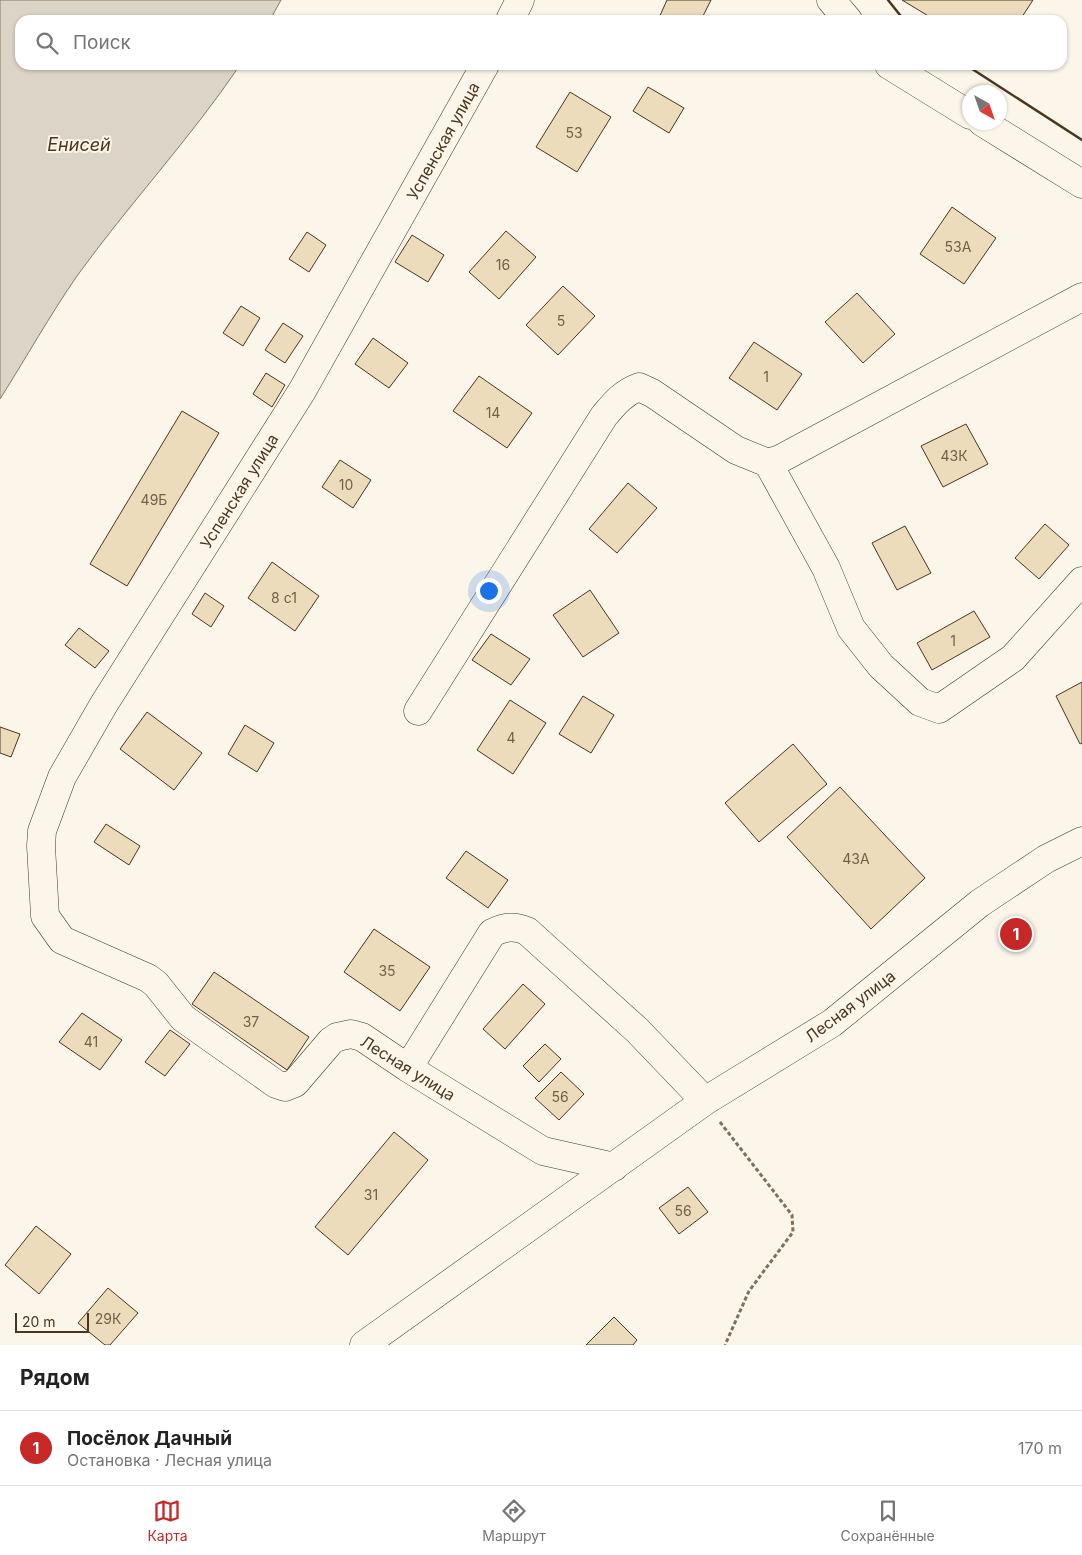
<!DOCTYPE html>
<html lang="ru">
<meta charset="utf-8">
<style>
body{margin:0;font-family:Inter,sans-serif;background:#f2f2f2;color:#222}
.compass{position:absolute;left:962px;top:85px;width:45px;height:45px;border-radius:50%;background:#fff;box-shadow:0 1px 4px #0004;rotate:140deg}
.scale{position:absolute;left:15px;bottom:12px;width:74px;box-sizing:border-box;padding-left:5px;border:2px solid #4a3520;border-top:0;font-size:14px;line-height:18px;white-space:nowrap;color:#4a3520;-webkit-text-stroke:4px #fbf6e9;paint-order:stroke}
.you{position:absolute;left:488px;top:590px;width:18px;height:18px;margin:-12px;border:4px solid #fff;border-radius:50%;background:#1a73e8;box-shadow:0 0 0 8px #1a73e833}
.badge{display:grid;place-items:center;width:32px;height:32px;border-radius:50%;background:#c62828;color:#fff;font-size:16px;font-weight:700}
.pin{position:absolute;translate:-50% -50%;border:2px solid #fff;box-shadow:0 1px 5px #0006}
.list{margin:0;padding:0;list-style:none}
h2{display:flex;justify-content:space-between;align-items:center;height:65px;margin:0;padding:0 20px;font-size:21px}
h2 small{font-size:16px;font-weight:400;color:#767676}
.list li{display:grid;grid-template-columns:32px 1fr auto;gap:15px;align-items:center;box-sizing:border-box;height:75px;padding:0 20px;border-top:1px solid #e0e0e0}
.list b{display:block;font-size:19px;white-space:nowrap}
.list p{margin:0;font-size:16px;white-space:nowrap;color:#767676}
.list em{font-size:16px;font-style:normal;color:#767676}
.icon{flex:none;width:28px;height:28px;fill:none;stroke:currentColor;stroke-width:2;stroke-linecap:round;stroke-linejoin:round}
.map{position:relative;flex:none;width:1082px;height:1345px;overflow:hidden}
.search{position:absolute;background:#fff;box-shadow:0 1px 4px #0004;left:15px;right:15px;top:15px;height:55px;display:flex;align-items:center;gap:12px;box-sizing:border-box;padding:0 18px;border-radius:15px;color:#767676;font-size:19px}
.sheet{height:140px;background:#fff}
nav{display:flex;justify-content:space-around;align-items:center;box-sizing:border-box;height:70px;border-top:1px solid #e0e0e0;background:#fff;font-size:14px;color:#767676}
nav a{display:grid;justify-items:center;gap:2px}
nav .on{color:#c62828}
.map>svg:first-child{display:block}
.water{fill:#dcd4c6;stroke:#887966}
.building{fill:#ecdcbc;stroke:#4a3520}
.lines{fill:none;stroke-linecap:round;stroke-linejoin:round}
.minor-casing{stroke:#4a3520;stroke-width:29}
.path{stroke:#7f6f5c;stroke-width:3;stroke-dasharray:4 2.5;stroke-linecap:butt}
.minor{stroke:#fbf6e9;stroke-width:28}
.wall{stroke:#4a3520;stroke-width:2.5}
.labels{text-anchor:middle;dominant-baseline:central;stroke-width:4;stroke-linejoin:round;paint-order:stroke}
.number-label{font-size:14px;fill:#725f47}
.street-label{font-size:16px;fill:#4a3520;stroke:#fbf6e9}
.water-label{font-size:18px;font-style:italic;fill:#4a3520;stroke:#fbf6e9}
</style>
<div class="map">
<svg width="1082" height="1345" viewBox="0 0 1082 1345">
<rect width="100%" height="100%" fill="#fbf6e9"/>
<path class="water" d="M0,0H281L270,20H20V65H240C190,139 129,204 77,276C50,315 26,358 0,399Z"/>
<path class="building" d="M667,0H711L701,20H658Z
M902,0H1033L1020,20H935Z
M648,87L684,108L669,133L633,111Z
M570,92L611,117L577,172L536,147Z
M952,207L996,238L964,284L920,254Z
M506,231L536,257L499,299L469,272Z
M307,232L326,245L309,272L289,259Z
M412,235L444,255L428,282L395,262Z
M563,286L595,316L558,355L526,325Z
M857,293L895,334L863,363L825,322Z
M241,306L260,318L243,346L223,333Z
M283,323L303,336L285,363L265,350Z
M373,338L408,363L389,388L355,364Z
M754,342L802,374L777,410L729,378Z
M266,373L285,385L272,407L253,394Z
M479,376L532,413L507,448L453,411Z
M182,411L219,433L127,586L90,564Z
M966,424L988,464L943,487L921,446Z
M340,460L371,480L353,508L322,487Z
M628,483L657,508L617,553L589,529Z
M1045,524L1069,545L1039,579L1015,558Z
M905,526L931,573L897,590L872,543Z
M272,562L319,596L295,631L248,598Z
M590,590L619,633L583,657L553,615Z
M205,593L224,606L211,627L192,614Z
M974,611L990,637L932,670L917,643Z
M79,628L109,651L95,668L65,645Z
M491,634L530,659L511,685L472,660Z
M1082,682V743L1080,744L1056,696Z
M583,696L614,715L591,753L559,734Z
M510,700L546,723L513,774L477,750Z
M147,712L202,753L174,790L120,749Z
M245,725L274,743L257,772L228,754Z
M0,727L20,734L11,757L0,753Z
M793,744L827,784L759,842L725,803Z
M840,787L925,878L871,929L787,837Z
M106,824L140,846L129,865L94,842Z
M466,851L508,880L488,908L446,878Z
M374,929L430,967L400,1011L344,972Z
M214,972L309,1037L287,1070L192,1004Z
M523,984L545,1004L505,1049L483,1029Z
M82,1013L122,1040L100,1070L59,1042Z
M170,1030L190,1044L165,1076L145,1062Z
M545,1044L561,1059L539,1082L523,1066Z
M561,1072L584,1094L559,1120L535,1098Z
M394,1132L428,1160L348,1255L315,1227Z
M688,1187L708,1212L679,1234L659,1208Z
M36,1226L71,1254L39,1294L5,1265Z
M108,1288L138,1313L110,1345H105L78,1323Z
M614,1317L637,1340L633,1345H586Z"/>
<g class="lines">
<g class="minor-casing">
<path id="minor" d="M831,0L848,20
M510,20L520,0
M485,65L302,391L104,704L62,777L42,831L41,846L45,916L62,940L148,978L156,984L183,1018L276,1084L285,1087L295,1083L331,1041L337,1037L351,1034L362,1037L408,1068L543,1151L614,1167
M889,65L970,115
M982,122L1082,184
M768,463L826,568L851,628L881,666L920,702L939,709L1013,658L1082,581
M418,711L604,416C615,403 623,393 639,387L652,393L736,450L768,463L780,459L1082,297
M408,1068L492,933C505,927 513,925 527,931L637,1030L705,1101
M364,1345L705,1101L832,1023L980,903L1046,859L1082,841"/>
</g>
<path class="path" d="M720,1122L792,1215L793,1232L749,1291L725,1345"/>
<use href="#minor" class="minor"/>
<path class="wall" d="M888,0L904,20
M966,65L1082,140"/>
</g>
<g class="labels">
<g class="number-label">
<text x="574" y="132">53</text>
<text x="958" y="246">53А</text>
<text x="503" y="264">16</text>
<text x="561" y="320">5</text>
<text x="766" y="376">1</text>
<text x="493" y="412">14</text>
<text x="954" y="455">43К</text>
<text x="346" y="484">10</text>
<text x="154" y="499">49Б</text>
<text x="284" y="597">8 с1</text>
<text x="953" y="640">1</text>
<text x="511" y="737">4</text>
<text x="856" y="858">43А</text>
<text x="387" y="970">35</text>
<text x="251" y="1021">37</text>
<text x="91" y="1041">41</text>
<text x="560" y="1096">56</text>
<text x="371" y="1194">31</text>
<text x="683" y="1210">56</text>
<text x="108" y="1318">29К</text>
</g>
<g class="street-label">
<text transform="translate(443 141) rotate(-61)">Успенская улица</text>
<text transform="translate(239 491) rotate(-58)">Успенская улица</text>
<text transform="translate(850 1006) rotate(-37)">Лесная улица</text>
<text transform="translate(408 1068) rotate(32)">Лесная улица</text>
</g>
<g class="water-label">
<text x="79" y="144">Енисей</text>
</g>
</g>
</svg>
<svg class="compass" viewBox="-18 -18 36 36"><path d="M0-13l5 13h-10z" fill="#e53935"/><path d="M0 13l5-13h-10z" fill="#767676"/></svg>
<div class="scale">20 m</div>
<div class="you"></div>
<div class="pin badge" style="left:1016px;top:934px">1</div>
<div class="search"><svg class="icon" aria-label="search" viewBox="0 0 24 24"><circle cx="10" cy="10" r="6"/><path d="M15 15l6 6"/></svg>Поиск</div>
</div>
<section class="sheet">
<h2>Рядом<small></small></h2>
<ul class="list">
<li><span class="badge">1</span><div><b>Посёлок Дачный</b><p>Остановка · Лесная улица</p></div><em>170 m</em></li>
</ul>
</section>
<nav>
<a class="on"><svg class="icon" aria-label="map" viewBox="0 0 24 24"><path d="M3 6l6-2 6 2 6-2v14l-6 2-6-2-6 2zM9 4v14M15 6v14"/></svg>Карта</a>
<a><svg class="icon" aria-label="directions" viewBox="0 0 24 24"><path d="M12 3l9 9-9 9-9-9zM9 14v-3h6M13 9l2 2-2 2"/></svg>Маршрут</a>
<a><svg class="icon" aria-label="saved" viewBox="0 0 24 24"><path d="M7 4h10v16l-5-4-5 4z"/></svg>Сохранённые</a>
</nav>
